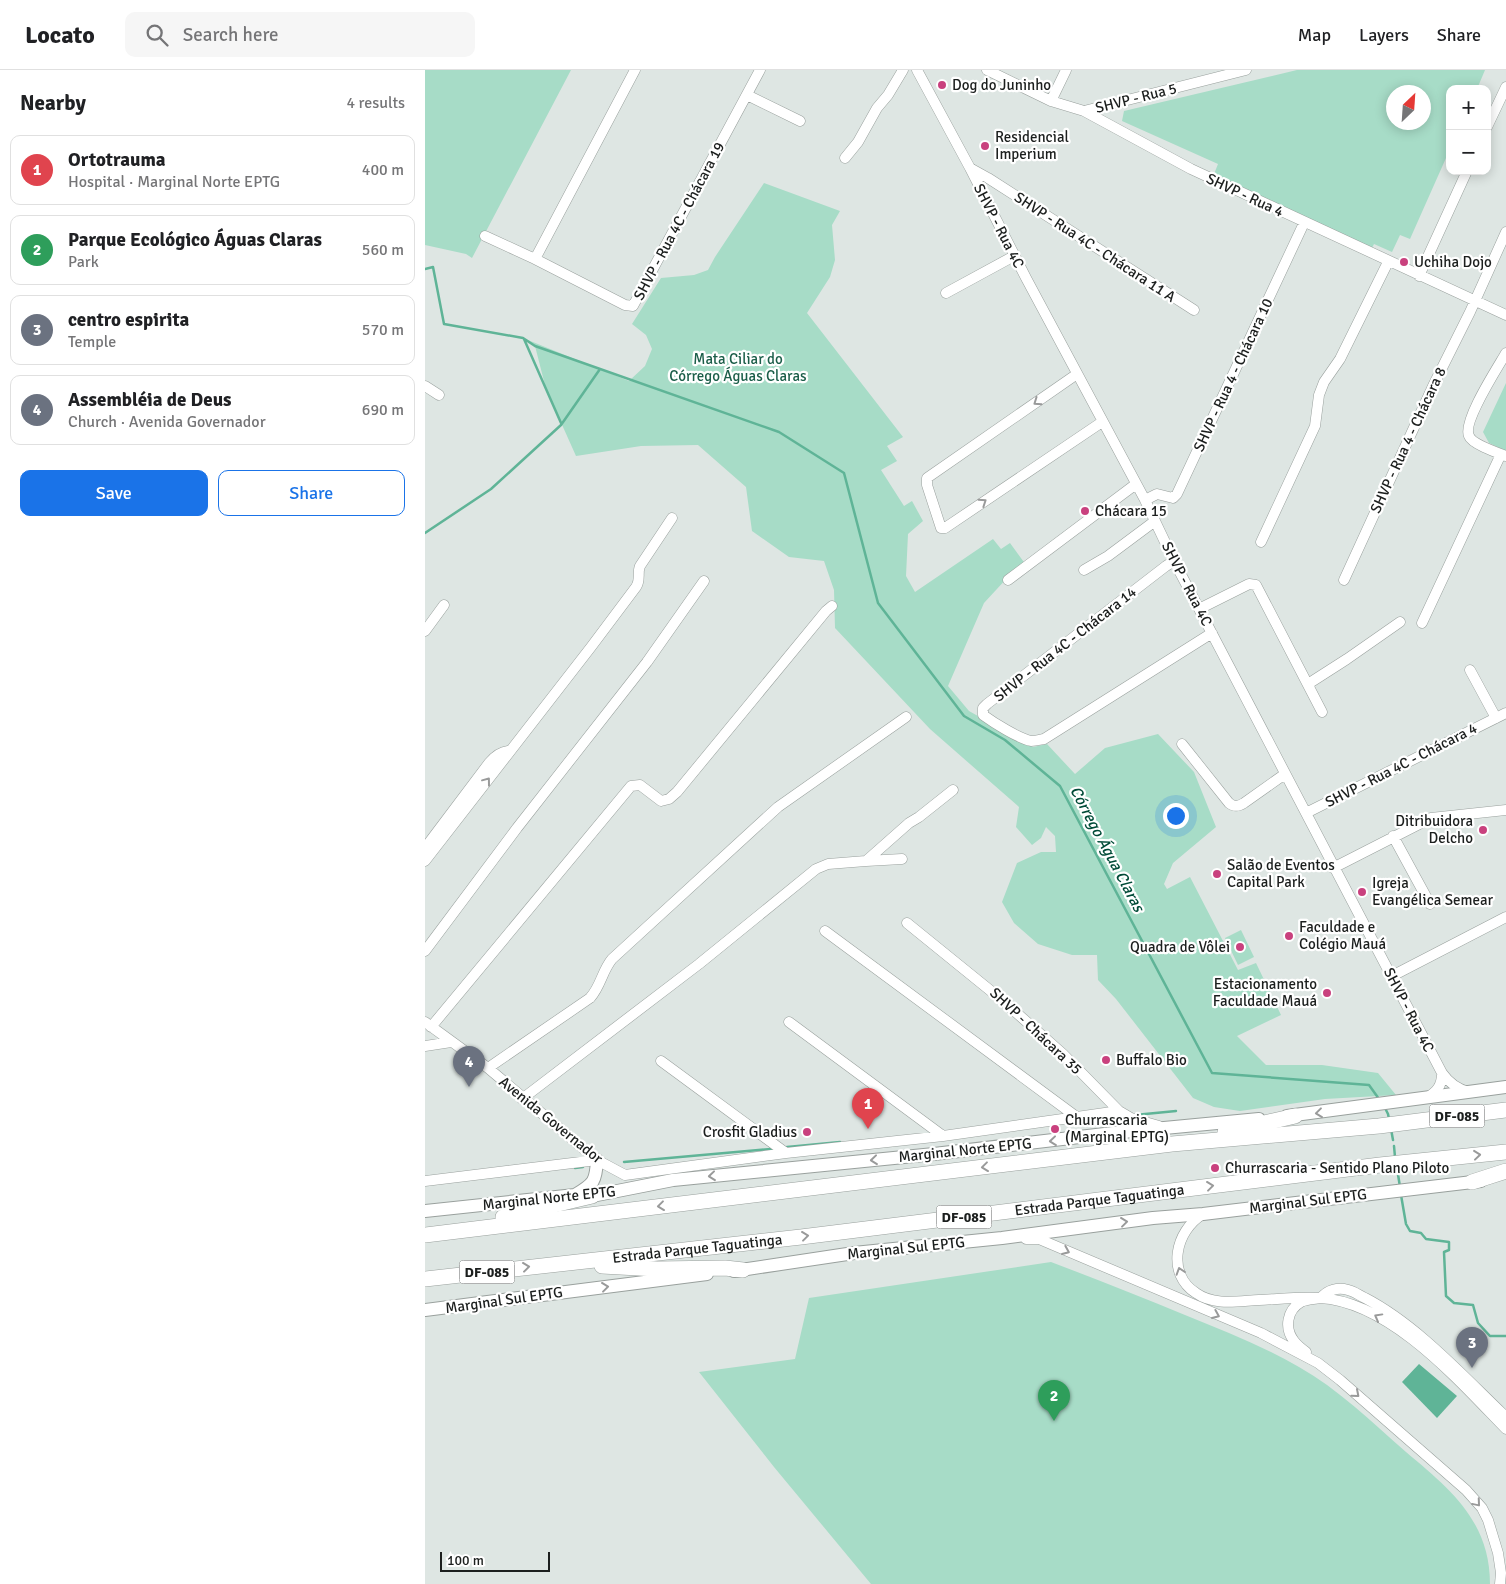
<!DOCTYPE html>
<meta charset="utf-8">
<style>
body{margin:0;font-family:Signika,sans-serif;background:#f6f6f6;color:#202124}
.controls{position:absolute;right:15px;top:15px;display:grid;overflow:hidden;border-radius:10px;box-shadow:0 2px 12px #0003}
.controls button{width:45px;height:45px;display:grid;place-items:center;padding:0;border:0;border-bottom:1px solid #e0e0e0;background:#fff;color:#202124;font:25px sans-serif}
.compass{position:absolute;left:961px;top:15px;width:45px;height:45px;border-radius:50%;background:#fff;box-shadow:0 2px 12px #0003;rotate:25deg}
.scale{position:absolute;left:15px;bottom:12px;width:110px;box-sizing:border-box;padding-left:5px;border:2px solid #1c1f1e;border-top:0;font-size:14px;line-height:18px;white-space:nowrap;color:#1c1f1e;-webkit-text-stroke:4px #fff;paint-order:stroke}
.you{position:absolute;left:750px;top:745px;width:18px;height:18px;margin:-12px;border:4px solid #fff;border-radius:50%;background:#1a73e8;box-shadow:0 0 0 8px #1a73e833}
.badge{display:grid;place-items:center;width:32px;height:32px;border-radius:50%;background:#1a73e8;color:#fff;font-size:16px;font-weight:700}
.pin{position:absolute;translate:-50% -41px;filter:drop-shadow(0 1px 2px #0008)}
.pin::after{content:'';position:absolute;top:26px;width:18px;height:15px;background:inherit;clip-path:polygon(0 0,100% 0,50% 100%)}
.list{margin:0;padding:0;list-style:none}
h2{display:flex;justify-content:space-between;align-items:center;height:65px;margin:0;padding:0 20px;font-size:21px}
h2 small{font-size:16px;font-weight:400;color:#757577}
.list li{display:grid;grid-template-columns:32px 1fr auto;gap:15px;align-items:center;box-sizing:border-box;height:70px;margin:0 10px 10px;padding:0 10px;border:1px solid #e0e0e0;border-radius:10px}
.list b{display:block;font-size:19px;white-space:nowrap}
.list p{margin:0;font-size:16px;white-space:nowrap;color:#757577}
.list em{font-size:16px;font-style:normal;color:#757577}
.actions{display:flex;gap:10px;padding:15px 20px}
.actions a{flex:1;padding:11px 0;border:1px solid #1a73e8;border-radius:10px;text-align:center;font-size:18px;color:#1a73e8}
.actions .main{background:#1a73e8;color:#fff}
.icon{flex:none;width:28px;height:28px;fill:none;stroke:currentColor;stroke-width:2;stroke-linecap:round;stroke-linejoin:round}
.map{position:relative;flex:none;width:1081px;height:1514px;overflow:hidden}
header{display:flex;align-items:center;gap:30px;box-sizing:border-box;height:70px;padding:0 25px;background:#fff;border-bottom:1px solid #e0e0e0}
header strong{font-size:24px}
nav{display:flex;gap:28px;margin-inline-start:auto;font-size:18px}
.search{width:350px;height:45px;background:#f6f6f6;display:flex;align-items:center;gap:12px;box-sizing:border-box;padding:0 18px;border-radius:10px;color:#757577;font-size:19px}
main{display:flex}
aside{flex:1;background:#fff}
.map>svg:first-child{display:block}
.green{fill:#a7dcc7;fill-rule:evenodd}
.water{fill:#5fb497}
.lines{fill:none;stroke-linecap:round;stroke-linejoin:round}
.stream{stroke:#5fb497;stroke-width:2.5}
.minor-casing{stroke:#99a09d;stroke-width:11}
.major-casing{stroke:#99a09d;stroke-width:14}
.highway-casing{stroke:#99a09d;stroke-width:16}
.minor{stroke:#fff;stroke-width:10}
.major{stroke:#fff;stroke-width:12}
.highway{stroke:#fff;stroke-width:15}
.oneway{stroke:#999a9a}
.poi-dot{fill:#c9417e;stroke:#fff;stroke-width:2}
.labels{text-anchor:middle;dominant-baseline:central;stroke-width:4.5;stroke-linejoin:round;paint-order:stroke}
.shield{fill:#fff;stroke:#606262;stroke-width:1}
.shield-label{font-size:14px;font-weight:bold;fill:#1c1f1e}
.poi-label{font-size:15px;fill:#1c1f1e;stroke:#fff;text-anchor:start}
.street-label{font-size:15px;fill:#1c1f1e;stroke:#fff}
.park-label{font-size:15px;fill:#1b5e49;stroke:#fff}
.water-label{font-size:16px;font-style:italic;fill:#004b37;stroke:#fff}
</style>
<header>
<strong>Locato</strong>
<div class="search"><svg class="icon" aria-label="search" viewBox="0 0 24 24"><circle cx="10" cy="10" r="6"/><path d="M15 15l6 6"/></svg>Search here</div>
<nav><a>Map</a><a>Layers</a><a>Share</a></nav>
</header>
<main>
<aside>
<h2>Nearby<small>4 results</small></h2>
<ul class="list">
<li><span class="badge" style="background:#e0444e">1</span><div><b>Ortotrauma</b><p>Hospital · Marginal Norte EPTG</p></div><em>400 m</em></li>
<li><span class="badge" style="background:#2e9e5b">2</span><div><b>Parque Ecológico Águas Claras</b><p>Park</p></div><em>560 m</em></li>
<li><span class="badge" style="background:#6b7280">3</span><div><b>centro espirita</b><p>Temple</p></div><em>570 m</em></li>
<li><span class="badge" style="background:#6b7280">4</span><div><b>Assembléia de Deus</b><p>Church · Avenida Governador</p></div><em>690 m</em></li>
</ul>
<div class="actions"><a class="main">Save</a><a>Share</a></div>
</aside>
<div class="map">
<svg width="1081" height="1514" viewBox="0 0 1081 1514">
<rect width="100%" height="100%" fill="#dee6e3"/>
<path class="green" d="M0,0H146L47,188L41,184L0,175Z
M872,0H1060L1052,19H1025V79L985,169L975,165L967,182L949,174L947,178L789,104L793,94L697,51L699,41ZM968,22H998V52H968Z
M339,113L415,141L407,155L410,190L405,207L382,243L478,367L462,376L472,391L456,400L479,436L487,431L498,451L483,464L481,506L490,522L568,469L576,479L585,473L601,495L583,507L559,533L523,616L544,641L608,677L622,674L650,704L680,678L733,664L769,702L791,757L748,793L739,814L742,819L765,807L813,900L831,893L856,945L812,966L841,995H897L953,1003L971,1025L900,1029L815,1041L789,1037L768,1028L691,929L673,910L672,885H647L613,874L589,853L577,832L592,793L616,782H631L630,766L621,757L616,768L607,775L591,757L594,737L505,659L410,558L409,520L399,491L364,487L327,461L321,417L273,375L216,376L151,386L121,319L110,276L98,268L204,311L220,296L227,279L221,265L207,254L236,208L269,205L283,200L290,187Z
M1081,313V381L1064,373L1058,362Z
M816,860L829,887L813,895L800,868Z
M626,1192C671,1209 716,1227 760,1245C799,1261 838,1276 874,1297C913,1319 947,1352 981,1382C1025,1419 1065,1451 1065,1514H446L349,1397L274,1302L370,1289L384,1228Z"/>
<path class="water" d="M994,1294L1032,1326L1012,1348L977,1312Z"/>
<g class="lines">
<path class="stream" d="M0,199L8,197L19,254L98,268L110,276L354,362L419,403L453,533L539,646L580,670L635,716L787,1003L944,1015L954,1029
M99,269L136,353
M0,463L66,419L136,355L175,299
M960,1038L963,1044L964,1049
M710,1045L751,1041
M966,1059L968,1070
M969,1076L970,1087
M362,1077L415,1072
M199,1092L346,1079
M150,1098L158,1097
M972,1098L975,1117
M976,1125L981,1154L985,1161L996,1163L1001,1169L1024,1172V1180L1019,1182L1021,1226L1029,1233L1048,1235L1053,1253L1065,1266H1081"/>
<g class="minor-casing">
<path id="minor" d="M492,0L545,98L601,208L720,430L749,491L1017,1003C1024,1013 1032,1019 1044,1022
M562,0L626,31L659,41L766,99L1081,245
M322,25L375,51
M626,31L641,0
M659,41L821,0
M1062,57L1081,17
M420,88L433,72L452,38L463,25L478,0
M545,98L563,108L769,240
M60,166L110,189L200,235L208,236L335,0
M110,189L210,0
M994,206L1042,101
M521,223L589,186
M1081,283C1073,297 1037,352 1044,366C1047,374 1073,383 1081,386
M652,304L502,408V415L516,458H520L677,352
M0,316L14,325
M720,430L732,424L748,428L752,424L879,153
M836,472L890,356L894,325L899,312L915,289L963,192
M749,491L741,496L562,634L558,638V645C569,653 593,668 606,671C611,671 614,670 619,669L787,563
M659,500L683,486L730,451
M583,510L711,414
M919,510L1008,316L1045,242L1081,162
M774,539L824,514L831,515L897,642
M997,553L1076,384
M0,561L19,535
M1045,600L1071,648
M883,614L922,589L975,552
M757,674L804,733C809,737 813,737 819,733L860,704
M881,743L1081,643
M968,766L1005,834
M0,778L64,693C69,687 75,682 83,681
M0,791L166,577L211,517C216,510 212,503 215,496L247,448
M441,791L477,789
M908,798L1006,748L1081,740
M482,853L577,930L638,984L694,1041L706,1048L734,1056
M400,861L653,1048
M0,881L92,758L222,592L279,511
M967,906L1081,847
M0,952L63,998L172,1090L200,1105L361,1083L518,1066L694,1041
M364,952L518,1066
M6,957L206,716L215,715L236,731L244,729L252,722L401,541L407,536
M0,976L26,972
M236,991L361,1083
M63,998L165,928C176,916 177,901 187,889L353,737L481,647
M1002,1028C1012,1021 1017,1016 1017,1003
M97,1029L274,894L391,799L403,794L441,791L484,753L494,747L528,720
M0,1111L172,1090
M778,1144C750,1161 741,1204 771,1223C789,1236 813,1231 834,1230C854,1229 875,1227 895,1228C966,1232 1034,1311 1081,1359
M601,1169H614L836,1263L893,1293L915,1310L1041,1420L1057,1438L1063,1450L1073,1483L1076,1503L1075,1514
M881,1282C877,1279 872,1275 869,1271C859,1258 862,1240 876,1232C881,1229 890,1229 896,1228C902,1220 913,1217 923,1220C929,1221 935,1226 940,1228C992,1255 1039,1307 1081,1347"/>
</g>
<g class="major-casing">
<path id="major" d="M862,1046L1081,1017
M150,1125C169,1114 171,1111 172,1090
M0,1141L150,1125L167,1126L248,1110L509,1084L697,1062L834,1049
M309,1201L429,1183L577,1168L728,1148L778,1144L1056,1111
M0,1240L282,1204"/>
</g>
<g class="highway-casing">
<g id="highway">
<path d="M800,1062L870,1046"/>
<path d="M1047,1112L1081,1101"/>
<path d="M78,1147L167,1126"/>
<path d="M0,1165L747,1074L954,1056L1081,1040"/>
<path d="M177,1196L232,1199L300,1198L318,1200"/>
<path id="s1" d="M0,1209L376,1167L955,1095L1081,1082"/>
</g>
</g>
<use href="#minor" class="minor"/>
<use href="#major" class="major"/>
<use href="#highway" class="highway"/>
</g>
<defs><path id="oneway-chevron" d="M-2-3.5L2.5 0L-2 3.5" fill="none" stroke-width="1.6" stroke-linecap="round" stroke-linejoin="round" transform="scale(1.25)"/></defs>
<g class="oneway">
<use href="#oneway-chevron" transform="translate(612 332) rotate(145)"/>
<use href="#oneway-chevron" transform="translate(558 432) rotate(-34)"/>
<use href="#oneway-chevron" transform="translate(62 711) rotate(-53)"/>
<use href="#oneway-chevron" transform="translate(894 1043) rotate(173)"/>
<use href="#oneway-chevron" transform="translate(628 1071) rotate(174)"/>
<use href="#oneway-chevron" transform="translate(1052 1085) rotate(-6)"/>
<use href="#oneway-chevron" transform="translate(449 1090) rotate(174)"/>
<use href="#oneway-chevron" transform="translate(560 1097) rotate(173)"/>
<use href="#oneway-chevron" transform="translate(287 1106) rotate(174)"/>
<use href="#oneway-chevron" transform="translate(785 1116) rotate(-7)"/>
<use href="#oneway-chevron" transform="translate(236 1136) rotate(173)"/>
<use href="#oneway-chevron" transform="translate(699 1152) rotate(-7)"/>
<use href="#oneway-chevron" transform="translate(380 1166) rotate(-7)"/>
<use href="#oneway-chevron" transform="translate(641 1181) rotate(23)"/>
<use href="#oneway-chevron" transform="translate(101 1197) rotate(-7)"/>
<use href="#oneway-chevron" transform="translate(755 1201) rotate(-108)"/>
<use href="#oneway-chevron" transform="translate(180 1217) rotate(-7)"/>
<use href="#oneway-chevron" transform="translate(791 1245) rotate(23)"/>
<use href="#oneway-chevron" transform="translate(953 1247) rotate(-151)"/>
<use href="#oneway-chevron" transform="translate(931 1324) rotate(41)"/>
<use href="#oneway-chevron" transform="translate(1052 1433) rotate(50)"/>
</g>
<g class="poi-dot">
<circle cx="517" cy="15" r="5"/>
<circle cx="560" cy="76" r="5"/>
<circle cx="979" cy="192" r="5"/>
<circle cx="660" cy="441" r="5"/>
<circle cx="1058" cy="760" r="5"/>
<circle cx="792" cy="804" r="5"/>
<circle cx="937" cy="822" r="5"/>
<circle cx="864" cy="866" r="5"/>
<circle cx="815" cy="877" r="5"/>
<circle cx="902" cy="923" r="5"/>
<circle cx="681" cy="990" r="5"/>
<circle cx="630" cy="1059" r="5"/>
<circle cx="382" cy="1062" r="5"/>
<circle cx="790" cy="1098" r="5"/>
</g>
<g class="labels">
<g class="shield">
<rect x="1004.5" y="1034.5" width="55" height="23" rx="4"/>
<rect x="511.5" y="1135.5" width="55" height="23" rx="4"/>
<rect x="34.5" y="1190.5" width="55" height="23" rx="4"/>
</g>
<g class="shield-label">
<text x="1032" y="1046">DF-085</text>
<text x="539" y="1147">DF-085</text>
<text x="62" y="1202">DF-085</text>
</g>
<g class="poi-label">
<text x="527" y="15">Dog do Juninho</text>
<text x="570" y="67">Residencial<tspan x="570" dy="17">Imperium</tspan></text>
<text x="989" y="192">Uchiha Dojo</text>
<text x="670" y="441">Chácara 15</text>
<text x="1048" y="751" text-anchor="end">Ditribuidora<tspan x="1048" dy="17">Delcho</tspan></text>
<text x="802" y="795">Salão de Eventos<tspan x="802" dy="17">Capital Park</tspan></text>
<text x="947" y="813">Igreja<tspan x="947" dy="17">Evangélica Semear</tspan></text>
<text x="874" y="857">Faculdade e<tspan x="874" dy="17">Colégio Mauá</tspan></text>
<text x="805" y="877" text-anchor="end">Quadra de Vôlei</text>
<text x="892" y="914" text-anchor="end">Estacionamento<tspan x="892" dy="17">Faculdade Mauá</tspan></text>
<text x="691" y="990">Buffalo Bio</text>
<text x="640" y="1050">Churrascaria<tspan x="640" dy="17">(Marginal EPTG)</tspan></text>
<text x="372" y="1062" text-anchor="end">Crosfit Gladius</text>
<text x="800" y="1098">Churrascaria - Sentido Plano Piloto</text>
</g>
<g class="street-label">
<text transform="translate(711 28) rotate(-14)">SHVP - Rua 5</text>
<text transform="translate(820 125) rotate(25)">SHVP - Rua 4</text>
<text transform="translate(254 151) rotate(-62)">SHVP - Rua 4C - Chácara 19</text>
<text transform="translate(574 156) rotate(63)">SHVP - Rua 4C</text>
<text transform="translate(670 177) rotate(33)">SHVP - Rua 4C - Chácara 11 A</text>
<text transform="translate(808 305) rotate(-65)">SHVP - Rua 4 - Chácara 10</text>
<text transform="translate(983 370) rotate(-65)">SHVP - Rua 4 - Chácara 8</text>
<text transform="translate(762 514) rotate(63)">SHVP - Rua 4C</text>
<text transform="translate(640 574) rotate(-38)">SHVP - Rua 4C - Chácara 14</text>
<text transform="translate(976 695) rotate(-27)">SHVP - Rua 4C - Chácara 4</text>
<text transform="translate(984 940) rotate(63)">SHVP - Rua 4C</text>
<text transform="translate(611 961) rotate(43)">SHVP - Chácara 35</text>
<text transform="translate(126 1050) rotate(39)">Avenida Governador</text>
<text transform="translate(540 1080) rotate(-6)">Marginal Norte EPTG</text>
<text transform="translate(124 1128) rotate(-6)">Marginal Norte EPTG</text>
<text stroke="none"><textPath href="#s1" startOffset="679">Estrada Parque Taguatinga</textPath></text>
<text transform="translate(883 1131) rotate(-7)">Marginal Sul EPTG</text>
<text stroke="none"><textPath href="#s1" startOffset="274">Estrada Parque Taguatinga</textPath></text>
<text transform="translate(481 1178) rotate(-6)">Marginal Sul EPTG</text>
<text transform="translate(79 1230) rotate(-8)">Marginal Sul EPTG</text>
</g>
<g class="park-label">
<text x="313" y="289">Mata Ciliar do<tspan x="313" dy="17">Córrego Águas Claras</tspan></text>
</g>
<g class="water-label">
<text transform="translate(682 779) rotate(62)">Córrego Água Claras</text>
</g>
</g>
</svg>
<div class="controls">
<button>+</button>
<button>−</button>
</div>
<svg class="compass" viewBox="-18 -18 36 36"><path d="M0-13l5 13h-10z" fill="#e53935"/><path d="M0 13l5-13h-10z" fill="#757577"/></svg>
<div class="scale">100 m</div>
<div class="you"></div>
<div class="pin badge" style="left:443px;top:1059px;background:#e0444e">1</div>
<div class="pin badge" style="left:629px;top:1351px;background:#2e9e5b">2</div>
<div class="pin badge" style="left:1047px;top:1298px;background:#6b7280">3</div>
<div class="pin badge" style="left:44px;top:1017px;background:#6b7280">4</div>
</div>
</main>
